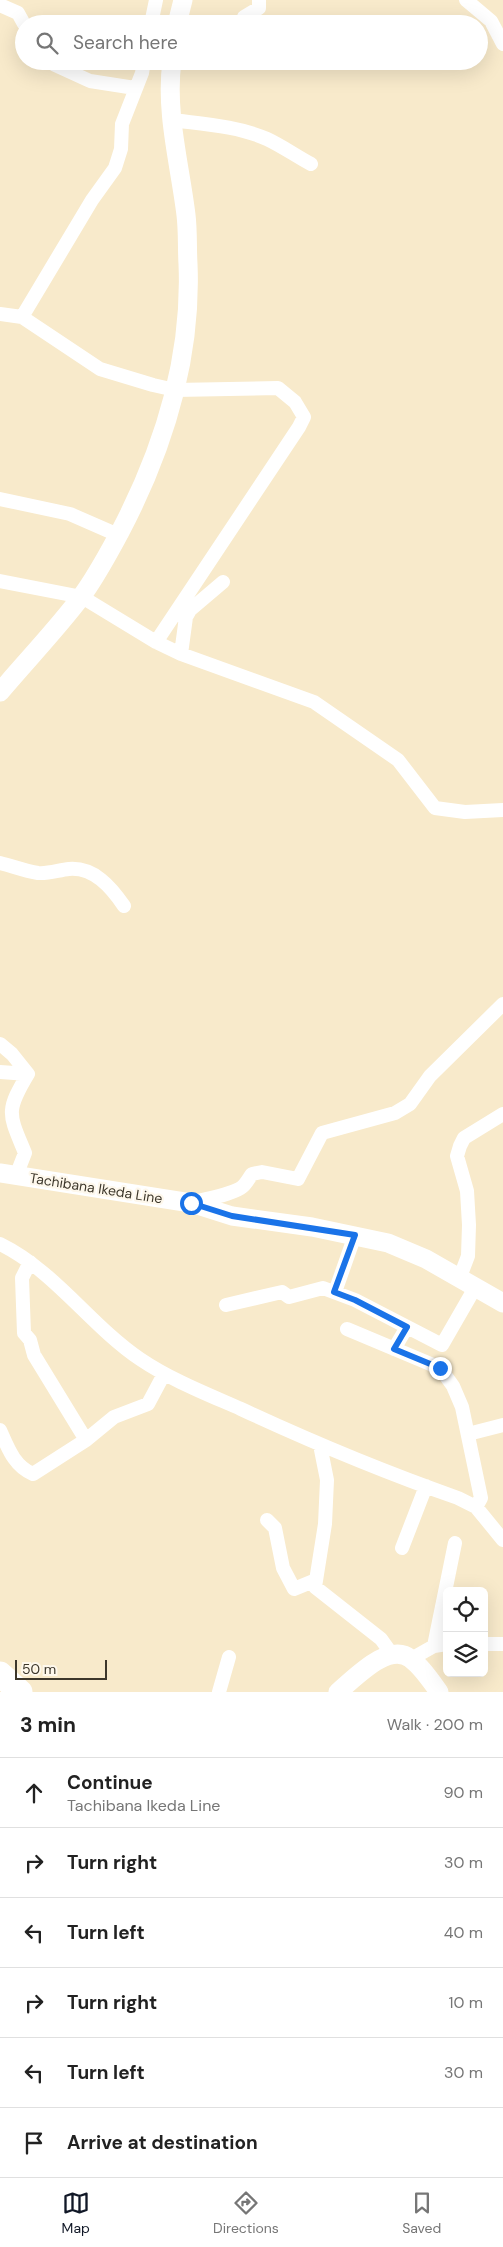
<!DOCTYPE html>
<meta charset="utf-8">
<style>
body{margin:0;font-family:"DM Sans",sans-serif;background:#f6f6f6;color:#222}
.controls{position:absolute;right:15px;bottom:15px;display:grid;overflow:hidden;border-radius:8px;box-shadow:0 5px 20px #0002}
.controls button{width:45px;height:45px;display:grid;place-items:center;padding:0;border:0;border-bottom:1px solid #e0e0e0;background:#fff;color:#222;font:25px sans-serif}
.scale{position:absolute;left:15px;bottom:12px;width:92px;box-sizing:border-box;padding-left:5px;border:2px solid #3d372b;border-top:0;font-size:14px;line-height:18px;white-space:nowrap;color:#3d372b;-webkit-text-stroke:4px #fef8ec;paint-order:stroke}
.stop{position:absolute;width:15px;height:15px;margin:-11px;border:4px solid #1a73e8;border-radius:50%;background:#fff}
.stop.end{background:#1a73e8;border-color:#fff;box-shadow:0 1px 5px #0008}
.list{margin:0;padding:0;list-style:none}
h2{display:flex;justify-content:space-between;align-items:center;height:65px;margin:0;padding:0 20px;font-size:21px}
h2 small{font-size:16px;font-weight:400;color:#767676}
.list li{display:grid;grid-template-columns:32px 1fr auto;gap:15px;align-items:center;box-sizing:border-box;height:70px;padding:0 20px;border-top:1px solid #e0e0e0}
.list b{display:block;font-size:19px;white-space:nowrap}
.list p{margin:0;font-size:16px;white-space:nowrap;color:#767676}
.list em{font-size:16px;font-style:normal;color:#767676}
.icon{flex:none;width:28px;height:28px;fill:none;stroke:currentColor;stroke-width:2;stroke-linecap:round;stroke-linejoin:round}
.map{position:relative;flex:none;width:503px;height:1692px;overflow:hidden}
.search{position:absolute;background:#fff;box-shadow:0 5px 20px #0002;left:15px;right:15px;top:15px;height:55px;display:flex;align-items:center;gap:12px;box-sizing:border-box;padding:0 18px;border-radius:28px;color:#767676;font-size:19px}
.sheet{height:485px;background:#fff}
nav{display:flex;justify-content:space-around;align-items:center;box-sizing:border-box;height:70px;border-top:1px solid #e0e0e0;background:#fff;font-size:14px;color:#767676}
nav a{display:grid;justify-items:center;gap:2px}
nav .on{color:#111827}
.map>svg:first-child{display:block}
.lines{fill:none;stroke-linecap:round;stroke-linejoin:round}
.street{stroke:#fff;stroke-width:14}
.secondary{stroke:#fff;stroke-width:19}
.highway{stroke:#fff;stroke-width:25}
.route{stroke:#1a73e8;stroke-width:6}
.labels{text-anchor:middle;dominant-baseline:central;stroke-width:4.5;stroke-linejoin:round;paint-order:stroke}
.street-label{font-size:14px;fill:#3d372b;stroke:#fef8ec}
</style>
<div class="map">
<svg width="503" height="1692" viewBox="0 0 503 1692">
<rect width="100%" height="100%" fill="#f8eacb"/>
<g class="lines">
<path class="street" d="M466,0L491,21L503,44
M0,5L18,13L24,24
M244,17L259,8V0
M151,24L156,0
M51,61L55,65L90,81L135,88
M172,120C203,124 238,126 267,139C282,146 296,156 311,164
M0,314L22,317L100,369L153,385L175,390L278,388L295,402L304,417L299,427L156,642
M22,317L92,200L115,168L121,149L122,124L142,73L144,61
M0,499L70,514L118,535
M0,581L82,597L156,642L181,654L314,702L398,760L435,808L465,812L503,810
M181,654L186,617L190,610L223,582
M0,863C12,866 25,871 38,873C48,874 59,870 69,869C94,867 111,887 124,906
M0,1044L12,1054L28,1074C5,1112 9,1114 25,1153L16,1176
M0,1072L28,1074
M191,1203C204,1199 234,1194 242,1187C246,1184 249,1178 252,1174L262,1172L298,1179L322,1133L395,1113L410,1104L430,1076L503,1004
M0,1244C55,1271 90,1325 140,1359C171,1380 207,1394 241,1409C312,1442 384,1472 458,1498L476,1507L503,1540
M30,1262L22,1278L24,1333L30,1340L34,1355L86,1440
M460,1277L468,1256L469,1225L467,1191L457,1156L460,1146L464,1138L503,1114
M335,1292L355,1235
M226,1305L282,1292L289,1297L323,1288L355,1300L442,1345L476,1286
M347,1329L440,1368L453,1386L462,1407L481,1498L476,1507
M394,1349L407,1327
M0,1430C8,1448 14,1466 33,1474L86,1440L114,1417L148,1404L164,1374
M468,1434L503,1425
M320,1445L327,1480L325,1524L315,1587L381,1639L391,1653
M267,1520L275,1528L283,1568L294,1589L316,1580
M402,1548L426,1486
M484,1644H503
M434,1646L455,1543
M411,1659L434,1646L447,1644
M219,1692L229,1657"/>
<path class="secondary" d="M177,24L183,0
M0,692C27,660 56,630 81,597C96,577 108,554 120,532C163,450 192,358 188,264C187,248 188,231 186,215C180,165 165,112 172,61
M0,1173L191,1203L232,1216L312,1227L388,1243L426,1259L503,1303
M338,1692C355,1678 389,1641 411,1659C422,1667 431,1681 439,1692"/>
<path class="highway" d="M0,1674L20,1692"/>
</g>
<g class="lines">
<path class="route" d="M191,1203L232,1216L355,1235L334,1292L355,1300L407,1327L394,1349L440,1368"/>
</g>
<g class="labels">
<g class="street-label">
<text transform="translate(96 1188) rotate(9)">Tachibana Ikeda Line</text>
</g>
</g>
</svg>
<div class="controls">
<button><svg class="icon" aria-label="locate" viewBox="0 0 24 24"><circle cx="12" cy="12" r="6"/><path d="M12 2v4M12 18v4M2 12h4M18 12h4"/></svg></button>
<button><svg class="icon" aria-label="layers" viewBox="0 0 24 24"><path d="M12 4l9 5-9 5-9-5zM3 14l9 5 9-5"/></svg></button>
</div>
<div class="scale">50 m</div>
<div class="stop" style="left:191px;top:1203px"></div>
<div class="stop end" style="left:440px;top:1368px"></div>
<div class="search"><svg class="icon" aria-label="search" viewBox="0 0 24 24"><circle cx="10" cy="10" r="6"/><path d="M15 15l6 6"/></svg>Search here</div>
</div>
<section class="sheet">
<h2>3 min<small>Walk · 200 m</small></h2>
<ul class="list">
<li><svg class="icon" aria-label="ahead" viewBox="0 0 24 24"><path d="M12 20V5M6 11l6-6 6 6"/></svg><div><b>Continue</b><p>Tachibana Ikeda Line</p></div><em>90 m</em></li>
<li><svg class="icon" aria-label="right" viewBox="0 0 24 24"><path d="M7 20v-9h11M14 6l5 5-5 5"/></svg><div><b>Turn right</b></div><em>30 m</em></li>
<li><svg class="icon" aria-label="left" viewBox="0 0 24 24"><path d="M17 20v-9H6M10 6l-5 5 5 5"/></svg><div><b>Turn left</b></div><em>40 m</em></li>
<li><svg class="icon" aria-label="right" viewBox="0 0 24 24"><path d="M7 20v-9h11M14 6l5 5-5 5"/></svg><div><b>Turn right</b></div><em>10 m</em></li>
<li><svg class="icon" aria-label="left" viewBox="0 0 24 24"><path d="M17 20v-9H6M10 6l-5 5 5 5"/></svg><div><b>Turn left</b></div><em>30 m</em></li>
<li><svg class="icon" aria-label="arrive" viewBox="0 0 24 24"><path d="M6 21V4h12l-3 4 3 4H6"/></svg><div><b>Arrive at destination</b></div></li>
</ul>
</section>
<nav>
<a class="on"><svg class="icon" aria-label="map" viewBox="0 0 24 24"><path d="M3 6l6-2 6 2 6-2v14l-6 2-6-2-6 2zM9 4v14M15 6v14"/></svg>Map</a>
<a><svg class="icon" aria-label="directions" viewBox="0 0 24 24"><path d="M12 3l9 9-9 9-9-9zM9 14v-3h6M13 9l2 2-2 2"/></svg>Directions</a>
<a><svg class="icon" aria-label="saved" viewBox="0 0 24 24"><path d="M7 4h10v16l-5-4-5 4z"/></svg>Saved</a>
</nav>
